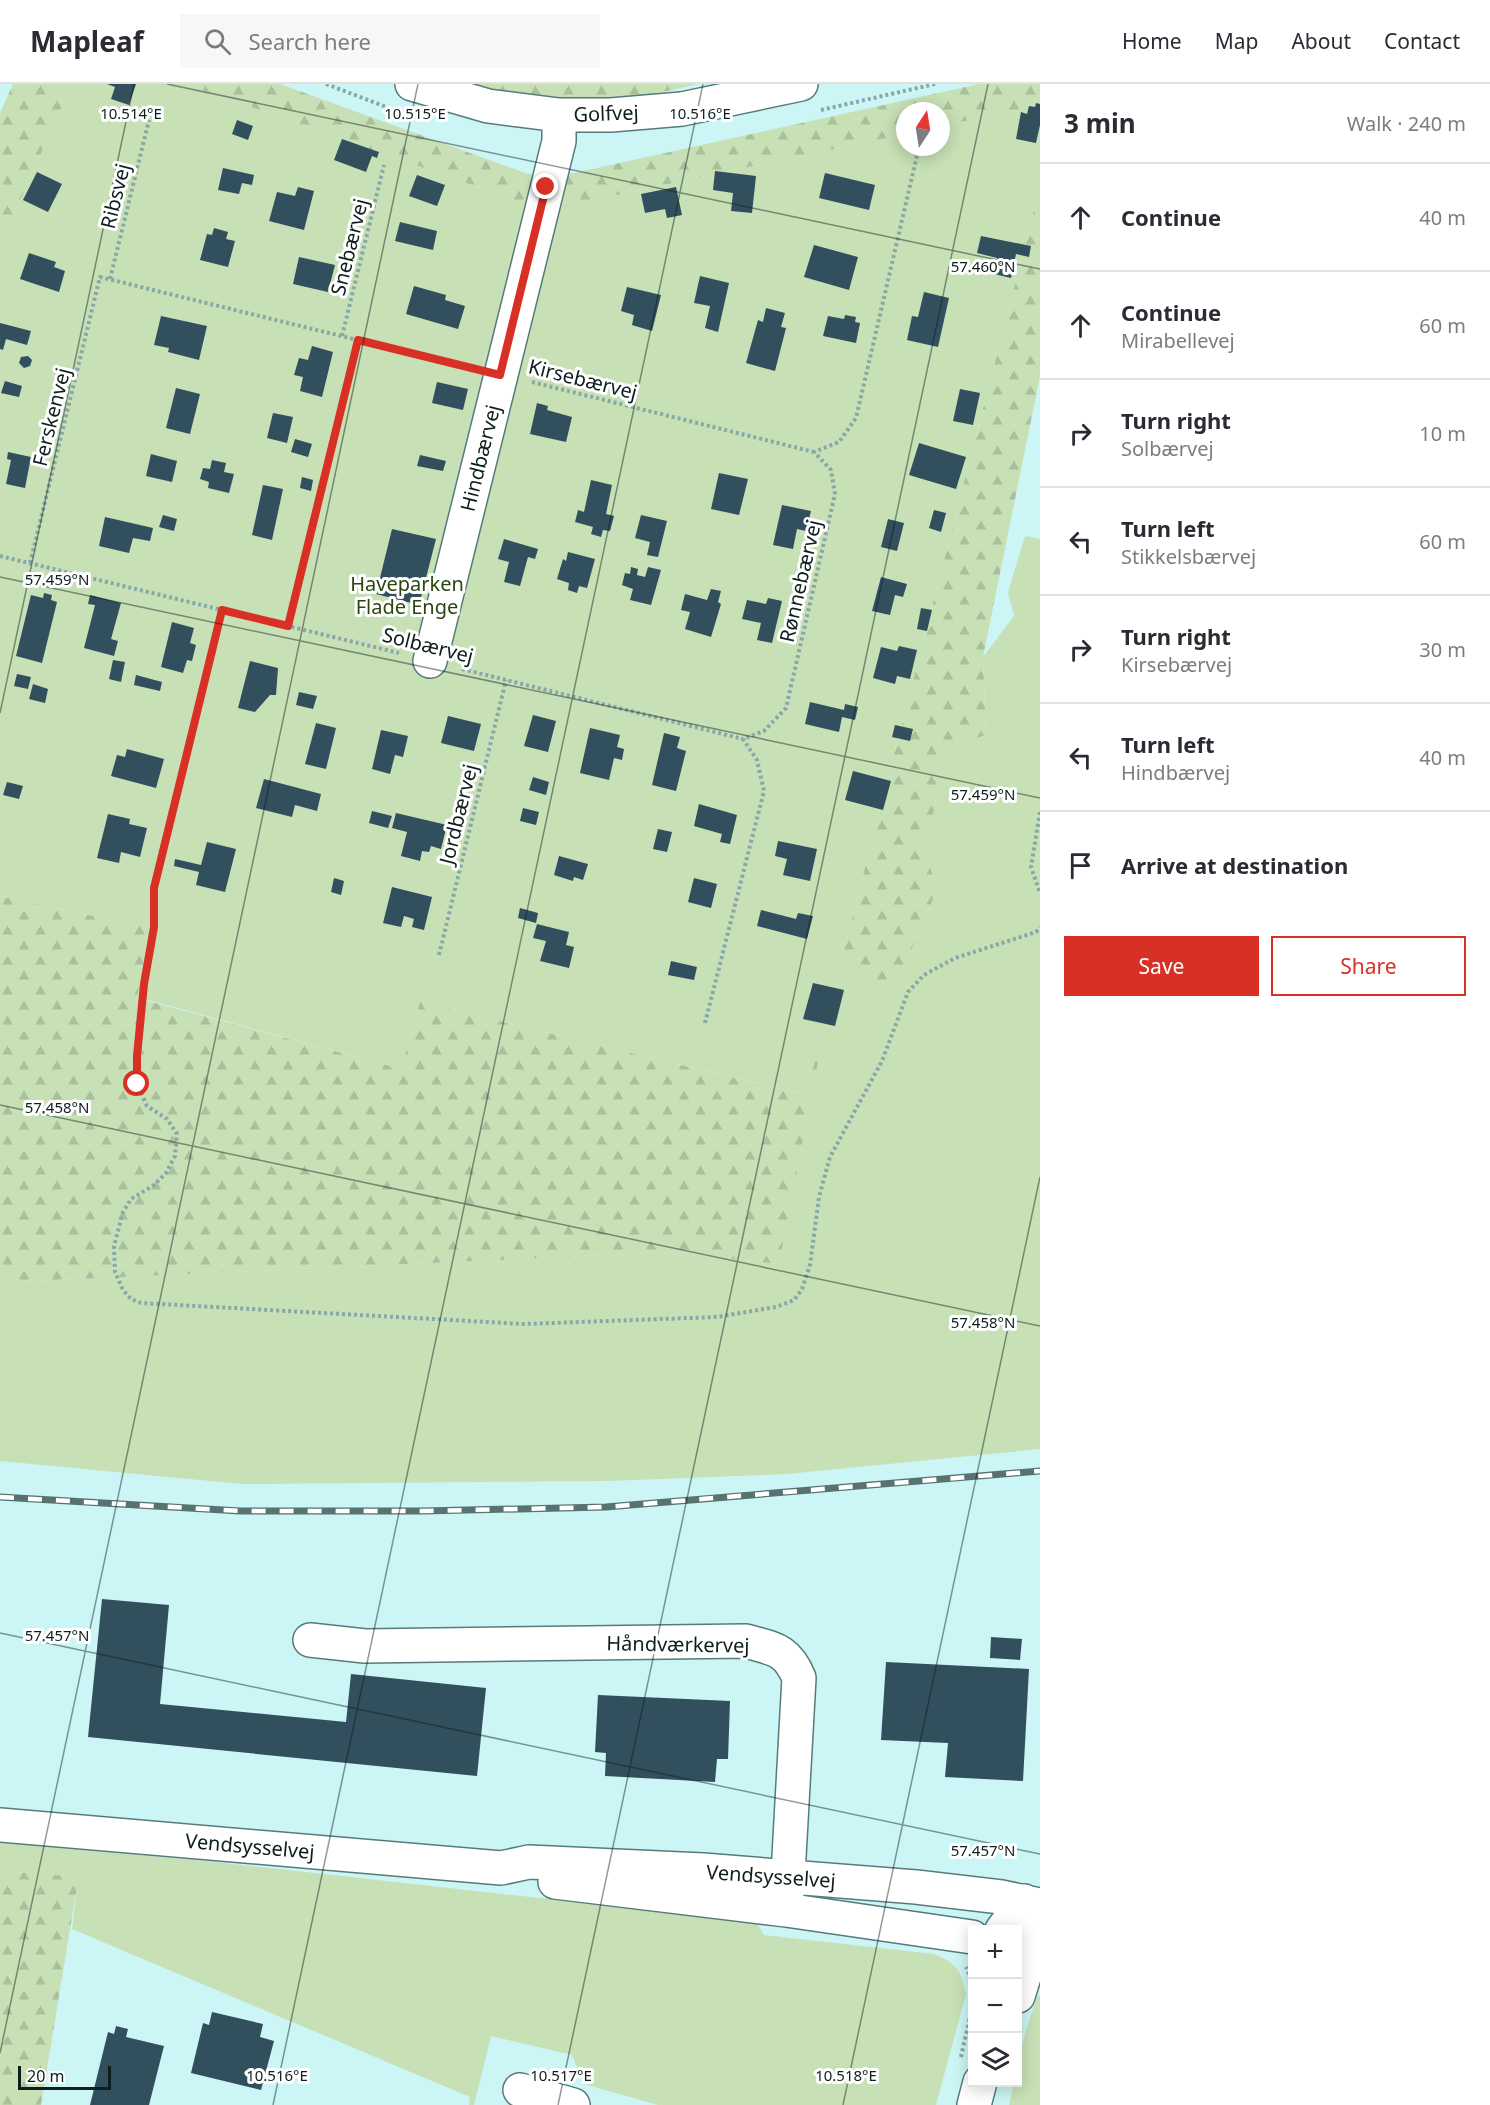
<!DOCTYPE html>
<meta charset="utf-8">
<style>
body{margin:0;font-family:"Noto Sans",sans-serif;background:#f7f7f7;color:#2b2b33}
.controls{position:absolute;right:18px;bottom:18px;display:grid;overflow:hidden;border-radius:0px;box-shadow:0 3px 15px #0003}
.controls button{width:54px;height:54px;display:grid;place-items:center;padding:0;border:0;border-bottom:2px solid #e1e1e2;background:#fff;color:#2b2b33;font:30px sans-serif}
.compass{position:absolute;left:896px;top:18px;width:54px;height:54px;border-radius:50%;background:#fff;box-shadow:0 3px 15px #0003;rotate:12deg}
.scale{position:absolute;left:18px;bottom:15px;width:93px;box-sizing:border-box;padding-left:6px;border:3px solid #0e1d1d;border-top:0;font-size:16px;line-height:21px;white-space:nowrap;color:#0e1d1d;-webkit-text-stroke:4px #fff;paint-order:stroke}
.stop{position:absolute;width:18px;height:18px;margin:-14px;border:4px solid #d93025;border-radius:50%;background:#fff}
.stop.end{background:#d93025;border-color:#fff;box-shadow:0 2px 6px #0008}
.list{margin:0;padding:0;list-style:none}
h2{display:flex;justify-content:space-between;align-items:center;height:78px;margin:0;padding:0 24px;font-size:26px}
h2 small{font-size:20px;font-weight:400;color:#7c7c81}
.list li{display:grid;grid-template-columns:39px 1fr auto;gap:18px;align-items:center;box-sizing:border-box;height:108px;padding:0 24px;border-top:2px solid #e1e1e2}
.list b{display:block;font-size:22px;white-space:nowrap}
.list p{margin:0;font-size:20px;white-space:nowrap;color:#7c7c81}
.list em{font-size:20px;font-style:normal;color:#7c7c81}
.actions{display:flex;gap:12px;padding:18px 24px}
.actions a{flex:1;padding:14px 0;border:2px solid #d93025;border-radius:0px;text-align:center;font-size:21px;color:#d93025}
.actions .main{background:#d93025;color:#fff}
.icon{flex:none;width:33px;height:33px;fill:none;stroke:currentColor;stroke-width:2;stroke-linecap:round;stroke-linejoin:round}
.map{position:relative;flex:none;width:1040px;height:2021px;overflow:hidden}
header{display:flex;align-items:center;gap:36px;box-sizing:border-box;height:84px;padding:0 30px;background:#fff;border-bottom:2px solid #e1e1e2}
header strong{font-size:28px}
nav{display:flex;gap:33px;margin-inline-start:auto;font-size:21px}
.search{width:420px;height:54px;background:#f7f7f7;display:flex;align-items:center;gap:15px;box-sizing:border-box;padding:0 21px;border-radius:0px;color:#7c7c81;font-size:22px}
main{display:flex}
aside{flex:1;background:#fff}
.map>svg:first-child{display:block}
.green{fill:#c7e0b6}
.forest{fill:url(#forest-firs)}
.building{fill:#324f5d}
.lines{fill:none;stroke-linecap:round;stroke-linejoin:round}
.minor-casing{stroke:#567b7c;stroke-width:36}
.path{stroke:#88a8a8;stroke-width:4;stroke-dasharray:3 3;stroke-linecap:butt}
.minor{stroke:#fff;stroke-width:33}
.rail-casing{stroke:#587171;stroke-width:7}
.rail{stroke:#fff;stroke-width:4.5;stroke-dasharray:14;stroke-linecap:butt}
.route{stroke:#d93025;stroke-width:8}
.ticks{fill:none;stroke:#0e1d1d;stroke-width:1.5;stroke-opacity:0.45}
.labels{text-anchor:middle;dominant-baseline:central;stroke-width:6;stroke-linejoin:round;paint-order:stroke}
.street-label{font-size:20px;fill:#0e1d1d;stroke:#fff}
.park-label{font-size:20px;fill:#2a4610;stroke:#fff}
.ticks-label{font-size:15px;text-anchor:middle;fill:#0e1d1d;stroke:#fff;stroke-width:6;stroke-linejoin:round;paint-order:stroke}
</style>
<header>
<strong>Mapleaf</strong>
<div class="search"><svg class="icon" aria-label="search" viewBox="0 0 24 24"><circle cx="10" cy="10" r="6"/><path d="M15 15l6 6"/></svg>Search here</div>
<nav><a>Home</a><a>Map</a><a>About</a><a>Contact</a></nav>
</header>
<main>
<div class="map">
<svg width="1040" height="2021" viewBox="0 0 1040 2021">
<defs>
<pattern id="forest-firs" width="22" height="20" patternUnits="userSpaceOnUse" patternTransform="scale(1.5)"><rect width="22" height="20" fill="#c7e0b6"/><path d="M5 1l3.5 6h-7zM16 11l3.5 6h-7z" fill="#aac09c"/></pattern>
</defs>
<rect width="100%" height="100%" fill="#ccf5f5"/>
<path class="green" d="M72,0H186L520,118L578,119L905,50V63H941V42L1040,22V103L842,873L881,917L905,880L937,806L925,766L948,662L986,651L983,573L1014,532L1008,508L1025,452L1040,455V1365L787,1390L607,1397L242,1400L0,1377V1194L34,1197L674,1168L779,1180L824,946L807,1011L420,918L401,985L137,913L150,844L0,812V161Z
M0,1759L206,1777L756,1838L764,1851L934,1870C958,1880 960,1885 966,1910L936,2021H658L584,2000L572,1971L491,1952L474,2021H469L470,2013L72,1845L77,1803L70,1792L0,1787Z
M1040,1911V2021H1009L1014,1999L1018,1998C1018,1968 1027,1942 1037,1913Z"/>
<path class="forest" d="M13,0H72L0,161V29Z
M186,0H280L528,90L574,89L979,0H1040V22L941,42V27H905V50L578,119L520,118Z
M451,0H698L624,17L541,21Z
M1040,103V292L983,573L986,651L948,663L925,766L937,806L905,880L881,917L842,873Z
M0,812L150,844L137,914L401,985L420,918L806,1011L827,932L779,1180L674,1168L34,1197L0,1194Z
M0,1787L70,1792L77,1803L41,2021H0Z"/>
<path class="building" d="M107,0H136L129,21L111,15L115,3Z
M1036,19L1040,20V41L1036,59L1016,55L1021,28L1027,30L1029,22L1035,23Z
M237,36L253,42L248,56L232,50Z
M342,55L379,68L377,74L372,72L366,88L334,76Z
M223,84L254,91L252,101L242,99L239,110L218,106Z
M715,87L756,92L752,129L731,127L733,109L713,106Z
M37,88L62,100L48,128L23,116Z
M825,89L875,101L869,126L819,114Z
M417,91L445,101L437,122L409,112Z
M298,103L314,107L304,146L269,137L277,108L295,112Z
M676,103L682,131L667,134L665,125L645,129L641,110Z
M400,138L437,147L433,166L395,157Z
M214,144L228,148L226,155L235,157L228,183L200,176L207,150L212,151Z
M981,152L1031,162L1029,173L1016,170L1011,194L994,190L997,174L977,169Z
M814,161L858,173L849,206L804,193Z
M29,169L56,178L54,183L65,187L59,208L20,195Z
M299,173L335,181L328,208L293,200Z
M700,192L729,199L718,248L705,244L710,222L694,219Z
M414,202L446,211L445,216L465,222L458,245L406,230Z
M627,203L661,211L652,247L632,241L634,231L621,227Z
M924,208L949,214L938,263L907,256L912,232L918,233Z
M766,224L785,229L781,243L786,244L775,287L746,279L758,236L763,238Z
M845,231L856,233L855,238L860,239L856,259L823,252L828,232L844,235Z
M161,232L207,242L199,276L168,268L169,264L154,261Z
M0,239L31,247L27,261L6,255L3,266L0,265Z
M312,262L333,268L322,313L300,307L303,293L294,291L299,274L308,276Z
M28,272L32,276L30,282L24,284L19,279L21,273Z
M5,297L22,302L19,313L1,309Z
M437,298L468,305L463,326L432,319Z
M176,304L200,310L190,350L166,344Z
M960,305L980,309L973,341L953,337Z
M537,319L548,322L547,326L572,333L566,358L530,350Z
M273,329L293,333L287,359L267,354Z
M295,355L312,360L308,373L291,368Z
M919,359L966,373L956,405L909,391Z
M8,368L31,373L25,404L6,400L11,376L7,375Z
M151,370L177,377L172,398L146,392Z
M420,371L446,377L443,387L417,382Z
M212,376L226,379L224,388L234,390L229,409L208,404L209,398L200,395L203,384L210,385Z
M719,389L748,395L739,431L711,425Z
M302,393L313,396L311,407L300,404Z
M591,396L612,401L606,430L614,432L610,447L603,446L601,453L591,450L593,443L575,438L578,426L584,428Z
M263,401L283,405L272,456L252,451Z
M782,421L811,427L806,447L797,445L793,465L773,461Z
M934,426L946,429L941,448L929,444Z
M163,431L177,435L174,447L159,443Z
M641,431L667,437L658,473L647,471L650,458L635,454Z
M105,433L153,444L150,457L133,454L129,469L99,462Z
M888,435L904,439L897,467L881,463Z
M392,445L436,455L419,521L376,510Z
M504,455L538,465L535,475L528,473L520,502L504,498L509,478L498,475Z
M568,468L595,475L587,504L579,502L577,509L568,506L569,499L557,495L563,475L566,477Z
M631,483L638,485L637,491L645,493L648,483L661,486L651,521L630,516L633,505L622,501L625,489L630,490Z
M881,493L907,500L903,513L895,511L890,531L872,527Z
M711,505L721,507L718,518L721,520L711,553L685,545L690,528L681,526L685,510L707,516Z
M44,509L52,511L51,516L57,518L42,579L16,572L31,511L43,514Z
M90,511L121,519L111,555L118,557L114,572L84,564L95,521L88,520Z
M768,514L782,517L772,559L757,556L761,539L742,535L747,516L766,520Z
M921,524L932,526L927,547L917,545Z
M172,538L194,544L190,559L196,561L192,577L187,576L183,589L161,583Z
M899,562L917,566L910,595L897,592L895,600L873,594L881,563L897,567Z
M113,576L125,578L121,598L109,595Z
M250,577L278,584L276,611H270L255,628L238,624Z
M17,590L31,593L28,605L14,602Z
M136,591L162,598L160,607L134,601Z
M33,600L48,605L45,619L29,615Z
M299,608L317,612L313,625L296,621Z
M810,618L844,626L845,620L858,623L855,636L842,633L839,648L805,640Z
M533,631L556,637L548,668L524,662Z
M448,632L481,640L474,667L441,659Z
M316,639L336,644L326,685L305,680Z
M895,641L913,645L910,657L892,653Z
M590,644L620,651L617,663L624,665L622,676L614,674L609,696L580,689Z
M381,646L408,652L403,673L395,671L390,690L372,685Z
M664,649L680,653L677,664L686,667L676,707L652,701Z
M127,665L164,675L156,704L111,692L117,671L125,673Z
M853,687L891,697L883,726L845,716Z
M533,693L549,698L546,711L529,706Z
M264,695L321,710L317,727L295,721L292,733L256,724Z
M7,698L23,702L19,715L3,711Z
M699,720L737,731L730,760L720,758L722,750L694,742Z
M523,724L539,728L536,741L520,737Z
M372,727L392,732L388,744L369,739Z
M396,729L447,741L441,765L431,762L429,768L422,767L420,777L401,772L407,748L392,744Z
M108,730L130,735L129,740L147,744L140,773L121,768L119,779L97,774Z
M658,745L672,748L667,768L653,765Z
M778,757L817,765L810,797L783,791L787,775L775,772Z
M207,758L236,765L225,808L196,801L199,788L174,782L175,775L201,781Z
M559,772L588,780L583,796L574,793L573,797L554,791Z
M334,794L344,797L341,811L331,808Z
M694,794L717,800L711,824L688,818Z
M392,803L432,813L424,846L412,843L414,835L404,832L401,843L383,839Z
M520,824L538,829L536,839L518,834Z
M761,826L796,835L798,829L813,832L807,855L757,842Z
M537,840L569,848L566,861L574,863L569,884L540,877L546,857L533,854Z
M671,877L697,883L694,896L668,891Z
M813,899L844,906L835,942L803,935Z
M102,1515L169,1521L160,1620L346,1638L351,1590L486,1604L477,1692L88,1653Z
M991,1553L1022,1555L1020,1576L990,1574Z
M886,1578L1029,1585L1023,1697L945,1693L948,1659L881,1656Z
M598,1611L730,1617L728,1675H717L715,1698L605,1692L606,1669L595,1668Z
M212,1928L263,1940L260,1953L274,1957L261,2006L191,1989L203,1939L209,1941Z
M116,1942L128,1945L126,1953L164,1962L149,2021H90L108,1948L114,1950Z"/>
<g class="lines">
<g class="minor-casing">
<path id="minor" d="M412,0L488,22L559,31H611L682,25L801,0
M430,577L559,57V31
M310,1556L365,1562L746,1557C774,1565 787,1565 799,1594L786,1826
M0,1741L501,1784L529,1778L703,1786L916,1803L1001,1813L1040,1821
M555,1798L786,1826L972,1853
M1002,1846L1024,1817
M1018,1912L1033,1864L1024,1817
M520,2006L573,2021
M974,2021L980,1998"/>
</g>
<path class="path" d="M326,0L389,24
M821,26L935,0
M110,195L149,36
M342,252L384,81
M532,298L814,368
M0,472L399,569
M30,479L100,193L472,284
M222,527L154,804V843L144,900L137,972V1000L147,1022L167,1035L177,1050L175,1072L166,1089L154,1101L131,1115L123,1128L114,1162L115,1188L123,1206L131,1215L141,1219L524,1240L717,1233L776,1223L794,1216L802,1205L810,1181L819,1113L830,1073L882,977L908,908L924,891L955,874L1036,848L1040,843
M288,542L358,256
M462,585L743,655
M1040,728L1031,783L1040,809
M439,871L506,596
M705,939L764,707L757,676L743,655L764,647L786,624L835,410L831,386L814,368L839,358L856,334L919,63
M1018,1952L1021,1942
M961,1973C966,1946 980,1909 966,1883"/>
<use href="#minor" class="minor"/>
<g class="rail-casing">
<path id="rail" d="M0,1413L240,1427H423L606,1423L1040,1387"/>
</g>
<use href="#rail" class="rail"/>
</g>
<g class="lines">
<path class="route" d="M137,1000V972L144,900L154,843V804L222,526L288,542L358,256L500,291L546,103"/>
</g>
<path class="ticks" d="M167,0L1040,185M0,493L1040,714M0,629L134,0M0,1021L1040,1242M0,1549L1040,1770M0,1969L418,0M273,2021L703,0M558,2021L988,0M843,2021L1040,1093"/>
<g class="labels">
<g class="street-label">
<text transform="translate(606 29) rotate(-2)">Golfvej</text>
<text transform="translate(115 112) rotate(-76)">Ribsvej</text>
<text transform="translate(349 163) rotate(-76)">Snebærvej</text>
<text transform="translate(583 295) rotate(14)">Kirsebærvej</text>
<text transform="translate(51 333) rotate(-76)">Ferskenvej</text>
<text transform="translate(480 374) rotate(-76)">Hindbærvej</text>
<text transform="translate(800 497) rotate(-77)">Rønnebærvej</text>
<text transform="translate(428 561) rotate(14)">Solbærvej</text>
<text transform="translate(458 730) rotate(-76)">Jordbærvej</text>
<text transform="translate(678 1560) rotate(1)">Håndværkervej</text>
<text transform="translate(250 1762) rotate(5)">Vendsysselvej</text>
<text transform="translate(771 1792) rotate(4)">Vendsysselvej</text>
</g>
<g class="park-label">
<text x="407" y="499">Haveparken<tspan x="407" dy="23">Flade Enge</tspan></text>
</g>
</g>
<g class="ticks-label">
<text x="131" y="35">10.514°E</text>
<text x="415" y="35">10.515°E</text>
<text x="700" y="35">10.516°E</text>
<text x="983" y="188">57.460°N</text>
<text x="57" y="501">57.459°N</text>
<text x="983" y="716">57.459°N</text>
<text x="57" y="1029">57.458°N</text>
<text x="983" y="1244">57.458°N</text>
<text x="57" y="1557">57.457°N</text>
<text x="983" y="1772">57.457°N</text>
<text x="277" y="1997">10.516°E</text>
<text x="561" y="1997">10.517°E</text>
<text x="846" y="1997">10.518°E</text>
</g>
</svg>
<div class="controls">
<button>+</button>
<button>−</button>
<button><svg class="icon" aria-label="layers" viewBox="0 0 24 24"><path d="M12 4l9 5-9 5-9-5zM3 14l9 5 9-5"/></svg></button>
</div>
<svg class="compass" viewBox="-18 -18 36 36"><path d="M0-13l5 13h-10z" fill="#e53935"/><path d="M0 13l5-13h-10z" fill="#7c7c81"/></svg>
<div class="scale">20 m</div>
<div class="stop" style="left:137px;top:1000px"></div>
<div class="stop end" style="left:546px;top:103px"></div>
</div>
<aside>
<h2>3 min<small>Walk · 240 m</small></h2>
<ul class="list">
<li><svg class="icon" aria-label="ahead" viewBox="0 0 24 24"><path d="M12 20V5M6 11l6-6 6 6"/></svg><div><b>Continue</b></div><em>40 m</em></li>
<li><svg class="icon" aria-label="ahead" viewBox="0 0 24 24"><path d="M12 20V5M6 11l6-6 6 6"/></svg><div><b>Continue</b><p>Mirabellevej</p></div><em>60 m</em></li>
<li><svg class="icon" aria-label="right" viewBox="0 0 24 24"><path d="M7 20v-9h11M14 6l5 5-5 5"/></svg><div><b>Turn right</b><p>Solbærvej</p></div><em>10 m</em></li>
<li><svg class="icon" aria-label="left" viewBox="0 0 24 24"><path d="M17 20v-9H6M10 6l-5 5 5 5"/></svg><div><b>Turn left</b><p>Stikkelsbærvej</p></div><em>60 m</em></li>
<li><svg class="icon" aria-label="right" viewBox="0 0 24 24"><path d="M7 20v-9h11M14 6l5 5-5 5"/></svg><div><b>Turn right</b><p>Kirsebærvej</p></div><em>30 m</em></li>
<li><svg class="icon" aria-label="left" viewBox="0 0 24 24"><path d="M17 20v-9H6M10 6l-5 5 5 5"/></svg><div><b>Turn left</b><p>Hindbærvej</p></div><em>40 m</em></li>
<li><svg class="icon" aria-label="arrive" viewBox="0 0 24 24"><path d="M6 21V4h12l-3 4 3 4H6"/></svg><div><b>Arrive at destination</b></div></li>
</ul>
<div class="actions"><a class="main">Save</a><a>Share</a></div>
</aside>
</main>
